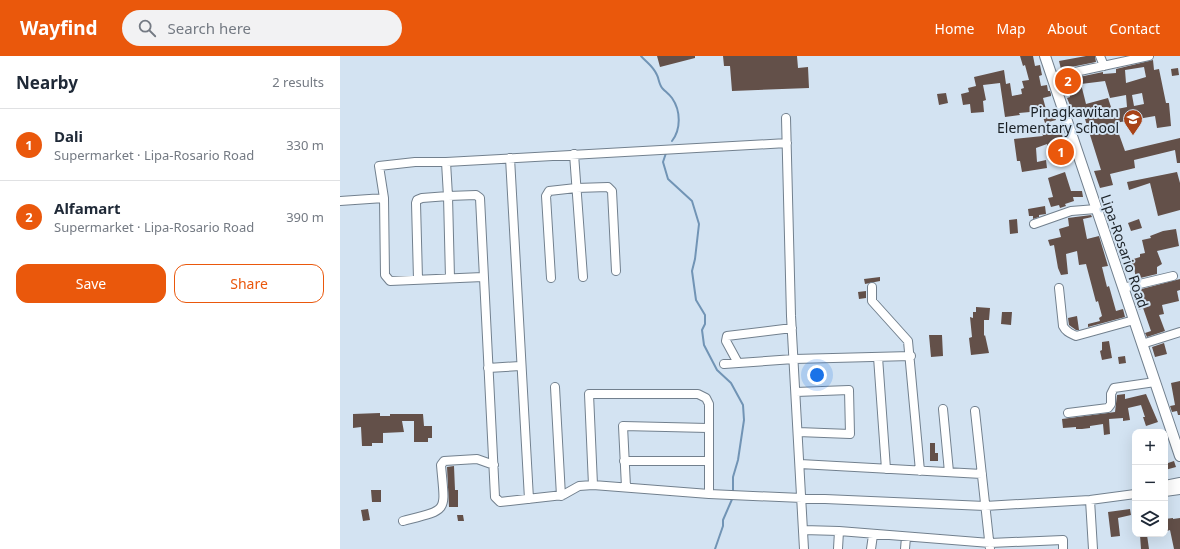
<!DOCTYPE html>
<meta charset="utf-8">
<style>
body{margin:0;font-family:"Noto Sans",sans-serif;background:#f2f2f3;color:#1f2937}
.controls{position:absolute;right:12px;bottom:12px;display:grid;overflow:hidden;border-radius:8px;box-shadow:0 4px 16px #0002}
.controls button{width:36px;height:36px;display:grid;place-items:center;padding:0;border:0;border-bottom:1px solid #e0e1e3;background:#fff;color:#1f2937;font:20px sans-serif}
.you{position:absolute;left:477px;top:319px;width:14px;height:14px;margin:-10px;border:3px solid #fff;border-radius:50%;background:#1a73e8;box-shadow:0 0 0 6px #1a73e833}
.badge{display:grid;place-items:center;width:26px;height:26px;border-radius:50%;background:#ea580c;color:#fff;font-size:13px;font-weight:700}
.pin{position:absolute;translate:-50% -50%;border:2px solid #fff;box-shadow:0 1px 4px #0006}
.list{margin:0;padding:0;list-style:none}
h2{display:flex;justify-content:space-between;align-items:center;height:52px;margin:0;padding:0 16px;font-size:17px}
h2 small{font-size:13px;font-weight:400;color:#747a83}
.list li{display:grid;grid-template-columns:26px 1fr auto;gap:12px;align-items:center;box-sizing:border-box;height:72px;padding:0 16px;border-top:1px solid #e0e1e3}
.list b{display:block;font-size:15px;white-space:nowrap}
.list p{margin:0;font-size:13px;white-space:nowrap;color:#747a83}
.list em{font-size:13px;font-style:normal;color:#747a83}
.actions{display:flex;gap:8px;padding:12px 16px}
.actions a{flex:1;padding:9px 0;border:1px solid #ea580c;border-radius:12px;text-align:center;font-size:14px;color:#ea580c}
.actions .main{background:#ea580c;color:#fff}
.icon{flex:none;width:22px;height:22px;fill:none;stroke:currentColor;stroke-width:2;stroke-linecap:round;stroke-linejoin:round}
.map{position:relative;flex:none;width:840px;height:493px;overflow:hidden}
header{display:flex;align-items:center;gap:24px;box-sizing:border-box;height:56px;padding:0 20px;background:#ea580c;color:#fff}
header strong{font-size:19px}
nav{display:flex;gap:22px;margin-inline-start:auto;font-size:14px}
.search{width:280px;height:36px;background:#f2f2f3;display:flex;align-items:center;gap:10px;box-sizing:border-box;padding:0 14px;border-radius:22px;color:#747a83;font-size:15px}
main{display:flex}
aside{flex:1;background:#fff}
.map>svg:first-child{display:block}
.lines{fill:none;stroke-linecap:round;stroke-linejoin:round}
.stream{stroke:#7194b5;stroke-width:2}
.building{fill:#635049;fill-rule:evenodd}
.minor-casing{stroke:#72808e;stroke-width:10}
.major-casing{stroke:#72808e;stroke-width:12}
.minor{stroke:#fff;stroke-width:8}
.major{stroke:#fff;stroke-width:10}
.labels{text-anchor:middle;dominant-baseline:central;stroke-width:4;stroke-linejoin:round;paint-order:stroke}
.poi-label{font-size:14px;fill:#1b2126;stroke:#d3e3f2;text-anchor:end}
.street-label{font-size:14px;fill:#1b2126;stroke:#d3e3f2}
</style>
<header>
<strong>Wayfind</strong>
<div class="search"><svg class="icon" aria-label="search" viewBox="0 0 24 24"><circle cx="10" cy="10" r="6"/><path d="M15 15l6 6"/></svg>Search here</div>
<nav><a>Home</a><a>Map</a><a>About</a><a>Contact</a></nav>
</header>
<main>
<aside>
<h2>Nearby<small>2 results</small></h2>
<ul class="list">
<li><span class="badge">1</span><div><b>Dali</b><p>Supermarket · Lipa-Rosario Road</p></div><em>330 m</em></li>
<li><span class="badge">2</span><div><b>Alfamart</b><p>Supermarket · Lipa-Rosario Road</p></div><em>390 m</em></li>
</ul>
<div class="actions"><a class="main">Save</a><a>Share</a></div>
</aside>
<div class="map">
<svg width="840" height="493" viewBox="0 0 840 493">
<rect width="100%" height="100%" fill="#d3e3f2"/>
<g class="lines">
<path class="stream" d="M301,0C307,7 313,10 317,19C319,23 319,29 323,33C326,36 329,38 332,42C341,55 341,73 332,85
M326,97L323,106L328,123L352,145L359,168L355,203L352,215L356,244L365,259V268L362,274L364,289L377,314L391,327L403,349L404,364L398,404L393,421V436
M375,493L383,470V464L393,441"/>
</g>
<path class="building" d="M317,0H355V2L320,11Z
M383,0H457L458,12L468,11L469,32L392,35L390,10H384Z
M680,0H693L695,10L700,9L702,19L699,20L701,30L707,29L708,35H710L711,38V40L703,42L707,57L713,56L716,64L705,67L701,55L679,57L680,59L665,61L660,27L643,29L646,44L643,45L644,56L631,57L630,48L623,49L621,38L629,36L628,32L636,30L634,21L664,14L666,28L670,27L672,40L682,38L681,33L684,32L682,25L689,24L685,9L683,10Z
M746,0H755L756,6L721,13L719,5Z
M813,4L814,14L819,13L826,47H829L831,70L817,72L815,60L775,67L785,95L840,82V107H837L835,94L794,104L795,112L770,118L773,129L760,132L754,115L761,114L745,63L750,61L748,55L734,59L727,42L730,41L728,29L722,30L720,25L763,16V18L776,17V13ZM804,11L806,21L786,27L785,14ZM765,25L770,42L786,39L787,51L772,54L768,42L746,48L741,28ZM802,37L804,48L794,50L792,39Z
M838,12L839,19L832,20L831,13Z
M606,37L608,47L599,49L597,38Z
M710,73L712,76L720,73L723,81L718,84L721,92L727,91L728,101L713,103L707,88L696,92L697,106L706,104L707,112L682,116L680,105H677L674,83L703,80L701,76Z
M725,116L731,135H742L743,141H733L734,145L725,148L726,150L720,152L719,149L711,151L708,142L713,141L708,122Z
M837,116L840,127V154L818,160L810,127L789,134L787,126Z
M705,150L706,158L699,159V161L693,163V160H689L688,153Z
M751,159L752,161L743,163L747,183L759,180L768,210L762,211L767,231L769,230L776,255L783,253L785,261L748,271V268L760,265L759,262L762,260L758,245L756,246L746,208L739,209L737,195L726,198L728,218L721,219L718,212L714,189L710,190L708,184L721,181L719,173L729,170L728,162Z
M677,163L678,177L670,178L669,164Z
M799,163L802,172L791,175L788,167Z
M836,173L839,190L817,195L822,208L817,211V218L796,223L794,211L789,212L787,205L800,201V198L805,197L802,184L811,182L810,180L823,175Z
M540,221V225L525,228L524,223Z
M840,223V234L837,235L839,245L822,249L824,258L819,259L825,275L807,281L805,277L811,275L803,252L799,254L794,235Z
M526,235V242L519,243L518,236Z
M636,251L650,252L649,264H644V280L645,279L649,297L631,299L629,282L632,281L630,261L633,262V256H636Z
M662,256H672L671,269L661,268Z
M737,260L739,274H736L729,269L728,262Z
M589,279H602L603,300L591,301Z
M769,285L772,302L762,304L760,295L762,294V286Z
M824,287L827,298L815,301L812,291Z
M785,300L786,307L779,308L778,301Z
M840,325V359H838L837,355L832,356L830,350L835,349L831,327Z
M785,338V343L806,338L818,366L806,370L803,361H805L801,349L788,352L790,364L783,365V362L769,363L770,378L764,379L763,368L750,370V372L742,373H736V371L723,372L722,363L775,356L777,339Z
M40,357V360H50V358H83L84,370H92V382H88V386H74V365H62L64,376L43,377V387H32V390H22L21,371L13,372V358Z
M590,387H595V397H598V405H590Z
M834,405L836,411L825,414V408Z
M114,410L115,434H118V451H109L107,411Z
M31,434H41V446H32Z
M28,453L30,464L23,465L21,454Z
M790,453L791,459L778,462L780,480L771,481L768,456Z
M117,459H123L124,465H118Z
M833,462V463L840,462V493H834L830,474L827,475L825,463Z
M800,479H807L809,493H801Z"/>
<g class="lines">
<g class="minor-casing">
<path id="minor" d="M760,0L764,10
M712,21L809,0
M446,62L451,260L464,493
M234,98L243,221
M170,102L189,443
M106,106H75L39,110L44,142L45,219L50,225L143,221
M0,145L44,142
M694,168L731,155L756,153
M211,222L206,140L209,135L236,132L268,131L272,135L276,215
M78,223L76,147L77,144L82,142L108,140L110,222
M532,231V245L568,285L580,415
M719,232L723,270C726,276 730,277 736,280L794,264
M783,232L833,220
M802,288L840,276
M538,301L546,413
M398,307L386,285L387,280L452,272
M384,308L454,303L571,300
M148,312L180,310
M215,331L221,440
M456,336L509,334L510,378L458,376
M603,353L609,416
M635,355L650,493
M728,357L768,352L771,348V338L774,332L815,326
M284,405H369
M460,408L642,418
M253,429L369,438L645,450L750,444L795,438
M825,429L840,426
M286,431L283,370L368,372
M825,436L840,434
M369,438V348L366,342L358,338H249L253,429L239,430L223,439L160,446L155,441L140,142L136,139L108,140L106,106L447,87
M750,444L753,493
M63,465C110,453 105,457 101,409L104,405L137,403L154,409
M463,474L499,475L650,487L723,484V493
M498,493L499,475
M531,493L533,479
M565,493L566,481"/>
</g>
<g class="major-casing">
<path id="major" d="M705,0L840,400"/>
</g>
<use href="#minor" class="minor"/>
<use href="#major" class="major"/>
</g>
<defs>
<g id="school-pin" transform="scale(1)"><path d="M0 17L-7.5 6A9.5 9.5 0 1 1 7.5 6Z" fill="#a84317" stroke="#d3e3f2"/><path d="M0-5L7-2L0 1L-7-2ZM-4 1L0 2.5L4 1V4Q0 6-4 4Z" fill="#fff"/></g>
</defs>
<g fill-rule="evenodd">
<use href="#school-pin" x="793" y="63"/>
</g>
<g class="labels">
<g class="poi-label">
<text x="779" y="55">Pinagkawitan<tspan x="779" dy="16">Elementary School</tspan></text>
</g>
<g class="street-label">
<text transform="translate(785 195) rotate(71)">Lipa-Rosario Road</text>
</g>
</g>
</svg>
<div class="controls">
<button>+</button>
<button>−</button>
<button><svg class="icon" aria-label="layers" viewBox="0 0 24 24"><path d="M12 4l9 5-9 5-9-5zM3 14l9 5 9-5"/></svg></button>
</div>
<div class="you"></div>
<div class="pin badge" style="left:721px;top:96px">1</div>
<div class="pin badge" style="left:728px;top:25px">2</div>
</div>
</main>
